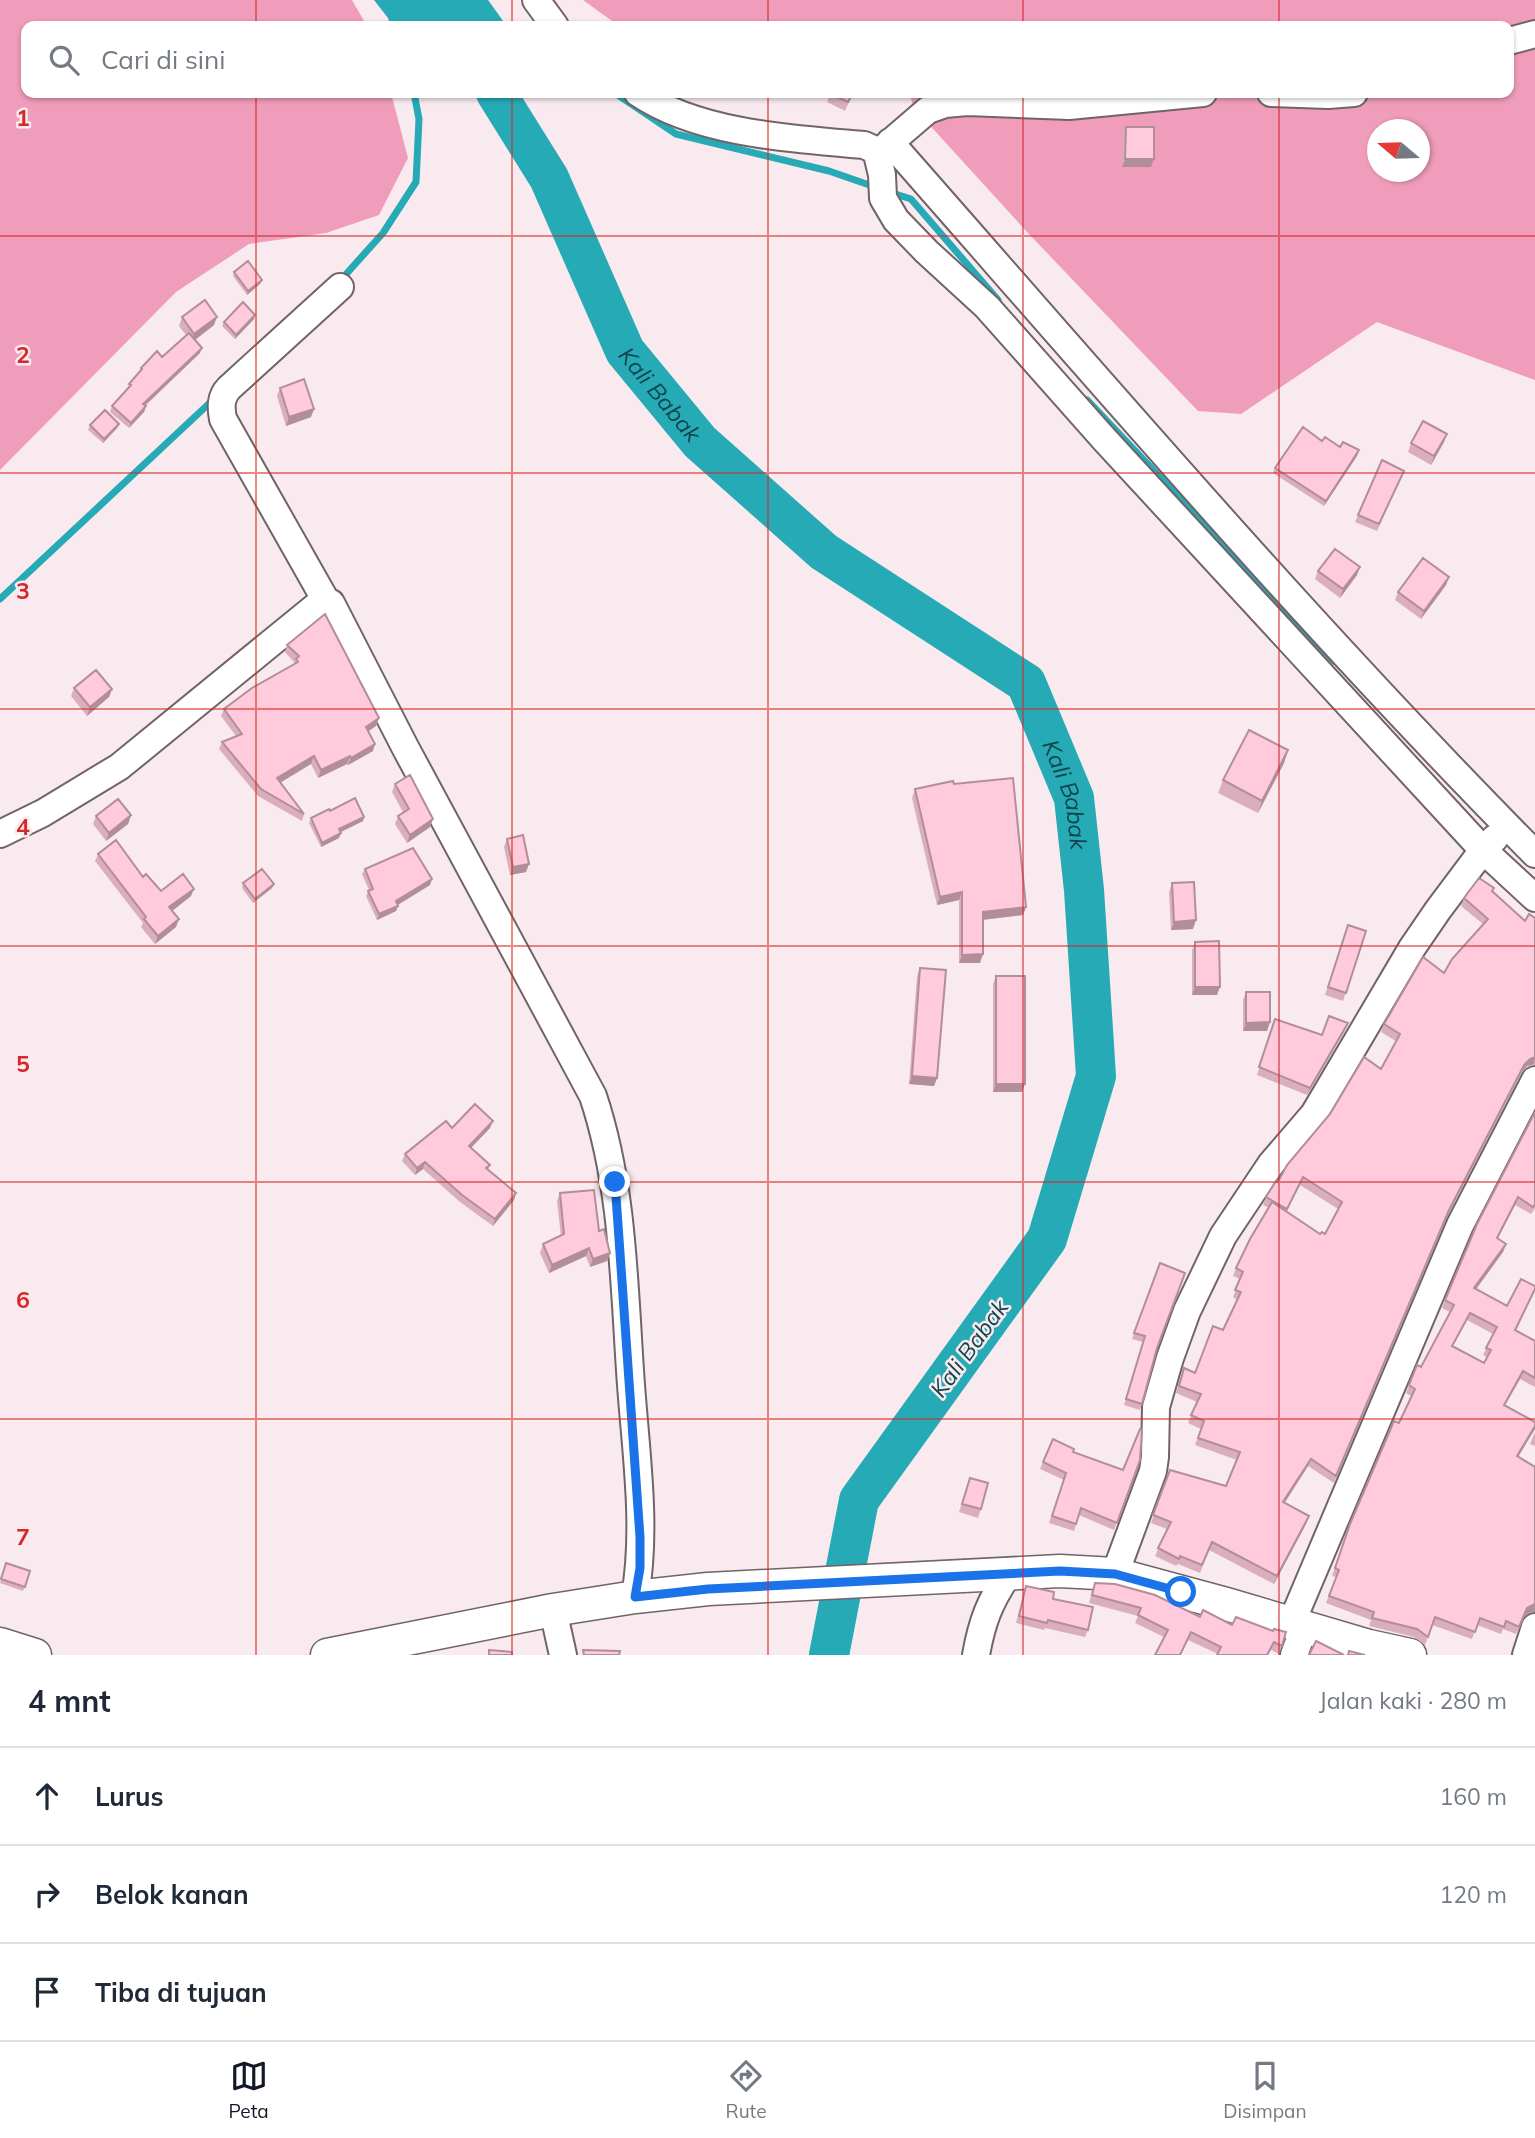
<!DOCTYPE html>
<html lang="id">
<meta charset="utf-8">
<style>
body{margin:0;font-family:Mulish,sans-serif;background:#f6f6f7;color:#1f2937}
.compass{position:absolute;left:1367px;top:119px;width:63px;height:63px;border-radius:50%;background:#fff;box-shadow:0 2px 5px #0004;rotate:289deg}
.stop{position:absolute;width:21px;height:21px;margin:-16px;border:5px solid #1a73e8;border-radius:50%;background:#fff}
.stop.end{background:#1a73e8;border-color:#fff;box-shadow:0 2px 7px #0008}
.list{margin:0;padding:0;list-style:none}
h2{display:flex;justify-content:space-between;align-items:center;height:91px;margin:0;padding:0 28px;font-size:30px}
h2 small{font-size:23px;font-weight:400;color:#747a83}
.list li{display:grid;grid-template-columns:46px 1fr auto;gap:21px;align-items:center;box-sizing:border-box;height:98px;padding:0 28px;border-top:2px solid #e0e1e3}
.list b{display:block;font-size:26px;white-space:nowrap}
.list em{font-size:23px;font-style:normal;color:#747a83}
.icon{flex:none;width:38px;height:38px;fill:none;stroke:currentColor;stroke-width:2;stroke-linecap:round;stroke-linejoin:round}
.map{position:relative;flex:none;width:1535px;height:1655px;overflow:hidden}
.search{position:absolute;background:#fff;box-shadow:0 2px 5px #0004;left:21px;right:21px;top:21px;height:77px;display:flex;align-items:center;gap:18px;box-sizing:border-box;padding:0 24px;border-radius:14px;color:#747a83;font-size:26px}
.sheet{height:385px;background:#fff}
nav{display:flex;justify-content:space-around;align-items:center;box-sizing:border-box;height:98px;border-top:2px solid #e0e1e3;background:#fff;font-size:19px;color:#747a83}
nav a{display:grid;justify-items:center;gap:4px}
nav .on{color:#111827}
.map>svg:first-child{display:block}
.forest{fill:#f09cbb;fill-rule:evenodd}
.water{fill:#26aab6}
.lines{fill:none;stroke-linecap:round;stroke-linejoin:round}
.stream{stroke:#26aab6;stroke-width:7}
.river{stroke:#26aab6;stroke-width:40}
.minor-casing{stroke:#716469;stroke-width:30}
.tertiary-casing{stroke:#716469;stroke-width:35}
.minor{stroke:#fff;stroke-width:26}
.tertiary{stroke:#fff;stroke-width:32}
.wall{fill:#dbaebd;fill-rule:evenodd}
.shaded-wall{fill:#b28d9a}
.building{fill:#ffcadc;stroke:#b28d9a;stroke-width:2;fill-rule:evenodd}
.route{stroke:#1a73e8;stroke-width:9}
.grid{fill:none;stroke:#d62828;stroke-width:2;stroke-opacity:0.55}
.labels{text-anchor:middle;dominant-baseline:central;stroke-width:5;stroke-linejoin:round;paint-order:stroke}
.water-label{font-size:23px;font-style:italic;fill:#0f454b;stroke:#f9eaef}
.grid-label{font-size:23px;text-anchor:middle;font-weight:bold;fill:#d62828;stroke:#f9eaef;stroke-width:5;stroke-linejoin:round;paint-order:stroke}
</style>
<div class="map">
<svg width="1535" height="1655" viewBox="0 0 1535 1655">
<rect width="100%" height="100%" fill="#f9eaef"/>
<path class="forest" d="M0,0H352L367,26H26V93H391L408,158L379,215L326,233L249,244L176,292L0,470Z
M583,0H1535V380L1377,322L1241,414L1198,411L1027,232L914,108L909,93H1509V26H619ZM1378,130H1420V172H1378Z"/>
<path class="water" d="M374,0H488L506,25L391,26L388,18Z"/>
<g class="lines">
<path class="stream" d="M615,93L676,134L829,171L878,188
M889,192L911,199L998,300
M339,282L383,233L416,182L419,119L414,93
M1087,400L1334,661
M0,599L215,398"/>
<path class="river" id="s1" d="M496,93L549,178L625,351L700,442L824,552L1026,683L1074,798L1084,890L1096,1076L1047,1239L859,1500L829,1655"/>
<g class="minor-casing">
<path id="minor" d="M536,0L555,26
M1509,41L1535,34
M638,93C699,134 793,139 864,145L873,149L877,154L882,175L883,198L896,220L927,252L987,307L1105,440L1483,850L1535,898
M1271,93L1328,95L1354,93
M890,142C1102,383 1310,627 1535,854
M878,153L928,110L945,104L967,102L1069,106L1203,93
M326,601L223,419C221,408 220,397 229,388L340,287
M0,834L43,813L119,767L320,603L326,601L331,603L405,747L593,1096C624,1189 624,1288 631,1385C636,1454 647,1528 635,1597
M1115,1574L1153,1471L1155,1457L1156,1407L1170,1358L1187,1311L1223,1236L1271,1164L1314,1114L1412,948L1438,910L1483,850L1495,838
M553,1610L563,1655
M1291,1624L1460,1225L1535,1080
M976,1655C982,1621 990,1601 1009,1573
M1294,1655L1304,1628
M1526,1655L1535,1627"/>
</g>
<g class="tertiary-casing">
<path id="tertiary" d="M0,1644L35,1655
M327,1655L553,1610L635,1597L708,1589L1060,1571L1115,1574L1226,1604L1369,1646L1410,1655"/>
</g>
<use href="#minor" class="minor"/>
<use href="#tertiary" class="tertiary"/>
</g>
<path class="wall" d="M831,93H853L845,111L827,102Z
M1126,127L1154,159L1151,167H1122L1123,135Z
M234,272L262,280L260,284L247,295L233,276Z
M255,315L254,319L235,339L222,326L224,322Z
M182,317L214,325L195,340L200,353L145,406H146L144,412L129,428L110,412L112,406L128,389L129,384L139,373L141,368L162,357L186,335L179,326Z
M280,388L311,417L286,426L277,396Z
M119,424L117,428L103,443L88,430L90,425Z
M1322,441L1340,447L1359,450L1357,456L1324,506L1273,473L1275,468Z
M1444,442L1431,465L1408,452L1411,443Z
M1404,471L1377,531L1355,522L1358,515Z
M1318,571L1357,575L1340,598L1315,579Z
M1449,577L1446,585L1421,619L1395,600L1398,592Z
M287,645L379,718L376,726L368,731L373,751L348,765L347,764L318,778L311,764L280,782L304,814L302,821L258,796L219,749L222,742L236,736L221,716L224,709L294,664V662L285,652Z
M74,688L112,689L109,697L87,716L71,696Z
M1288,750L1284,763L1258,813L1218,793L1223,780Z
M395,784L430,827L407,843L395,824L398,816L403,812L392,792Z
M954,784L1026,907L1023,915L983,920L980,963H959V900L937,905L912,798L915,789Z
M330,811L364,817L363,821L340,832L339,838L321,847L309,823L311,818Z
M131,815L128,824L106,841L93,824L96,816Z
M507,839L529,864L526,872L510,875L504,847Z
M98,854L143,877L161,891L191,896L172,911L176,927L155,944L141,927L143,923L95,861Z
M365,869L430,885L398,905L396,911L377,920L366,896L369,890L362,874Z
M243,883L272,888L253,903L242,888Z
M1172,883L1193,929L1171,930L1169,892Z
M1492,892L1525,921L1535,918V1065L1527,1066L1521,1073L1446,1218L1334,1483L1308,1466L1284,1503L1306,1524L1274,1584L1209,1550L1200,1573L1178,1564L1176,1566L1155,1556L1167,1529L1151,1523L1170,1470L1226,1486L1237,1460L1195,1445L1201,1429L1188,1423L1197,1402L1176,1393L1184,1368L1195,1373L1223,1330L1237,1300L1233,1297L1240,1279L1233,1276L1236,1268L1269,1208L1263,1205L1266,1197L1381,1069L1396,1041L1381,1032L1384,1024L1444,973L1483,924L1461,906L1464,898ZM1300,1185L1338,1209L1325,1234H1320L1286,1212Z
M1348,925L1366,931L1343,1001L1325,995Z
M1195,942L1217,995H1192V950Z
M920,968L937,1078L934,1086L909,1084L917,976Z
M996,976L1022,1092H993V984Z
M1246,992L1270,1022L1267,1031H1243V1000Z
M1275,1019L1322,1035L1348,1023L1345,1030L1307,1095L1257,1075Z
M1535,1112V1208L1531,1214L1515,1205L1498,1238L1506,1244L1503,1252L1476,1289L1507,1306L1533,1294L1516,1331L1535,1341V1387L1520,1379L1505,1405L1534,1430L1519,1456L1532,1612L1524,1616L1516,1634L1503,1629L1501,1634L1477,1625L1472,1639L1432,1625L1425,1645L1414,1637L1369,1626L1371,1620L1326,1603L1336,1577L1332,1576L1350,1524L1411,1396L1406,1393L1417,1365L1421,1367L1450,1312L1442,1308L1445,1300ZM1467,1320L1493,1334L1483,1355L1487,1357L1484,1363L1453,1346Z
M452,1128H490L471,1148L490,1165L488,1170L516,1193L514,1200L493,1226L460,1202L423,1169L415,1175L402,1161L405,1154Z
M560,1193L599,1231L610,1253L607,1261L590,1267L586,1256L549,1273L540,1253L543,1244L561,1236L557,1201Z
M1160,1263L1157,1348L1140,1410L1124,1405L1143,1342L1132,1339Z
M1535,1432V1446L1530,1444Z
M1073,1452L1123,1470L1140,1460L1114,1530L1079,1515L1074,1531L1049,1523L1064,1480L1040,1469L1043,1462Z
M970,1478L981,1509L978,1518L959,1512Z
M6,1563L30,1571L23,1591L0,1583Z
M1095,1583L1200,1617L1232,1625L1282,1646L1279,1654L1271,1650L1218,1654L1188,1640L1164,1637L1135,1623L1138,1616L1089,1603Z
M1026,1586L1053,1599L1088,1630L1085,1637L1045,1628L1044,1630L1016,1623Z"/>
<path class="shaded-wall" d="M1125,159H1154L1151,167H1122Z
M262,280L260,284L247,295L248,291Z
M255,315L254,319L235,339L236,335Z
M217,317L214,325L191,343L194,334Z
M202,348L200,353L141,409L143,404Z
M146,406L144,412L129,428L131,423Z
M314,409L311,417L286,426L289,417Z
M119,424L117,428L103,443L104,439Z
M1447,434L1444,442L1431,465L1434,456Z
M1359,450L1357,456L1324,506L1326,501Z
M1360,567L1357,575L1340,598L1343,589Z
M1449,577L1446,585L1421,619L1424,611Z
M112,689L109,697L87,716L90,707Z
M379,718L376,726L363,735L366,727Z
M375,744L373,751L348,765L351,758Z
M1288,750L1284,763L1258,813L1262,801Z
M314,756L311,764L275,786L277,778Z
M350,756L347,764L318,778L321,770Z
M131,815L128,824L106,841L109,833Z
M364,817L363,821L337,834L339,829Z
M433,819L430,827L407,843L410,835Z
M341,833L339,838L321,847L322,843Z
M529,864L526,872L510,875L513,867Z
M432,879L430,885L394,907L396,901Z
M274,884L272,888L253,903L255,899Z
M194,889L191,896L167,915L169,907Z
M962,892L959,900L937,905L940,897Z
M398,906L396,911L377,920L379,914Z
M1026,907L1023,915L980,920L983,912Z
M179,919L176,927L155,944L158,936Z
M1196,920L1193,929L1171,930L1174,922Z
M983,954L980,963H959L962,955Z
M1195,987H1220L1217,995H1192Z
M1270,1022L1267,1031H1243L1246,1023Z
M1348,1023L1345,1030L1307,1095L1310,1088Z
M1535,1057L1534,1064L1527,1066L1521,1073L1446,1218L1334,1483L1449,1210L1524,1065L1530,1059Z
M912,1076L937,1078L934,1086L909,1084Z
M996,1084H1025L1022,1092H993Z
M493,1121L490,1128L466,1153L469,1146Z
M425,1162L423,1169L415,1175L417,1168Z
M516,1193L514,1200L493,1226L495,1219Z
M1518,1197L1515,1205L1494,1245L1497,1238Z
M1506,1244L1503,1252L1471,1296L1474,1288Z
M589,1248L586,1256L549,1273L552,1265Z
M610,1253L607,1261L590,1267L593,1259Z
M1470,1313L1467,1320L1449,1353L1452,1346Z
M1523,1371L1520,1379L1501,1412L1504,1405Z
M1535,1426V1429L1514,1463L1517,1456Z
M1311,1459L1308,1466L1280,1510L1283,1502Z
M1309,1516L1306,1524L1274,1584L1277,1576Z
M1535,1604V1612H1532L1524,1616L1516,1634L1527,1608Z"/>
<path class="building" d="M831,93H853L848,102L830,94Z
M1126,127H1154V159H1125Z
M248,261L262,280L248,291L234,272Z
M205,300L217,317L194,334L182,317Z
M243,302L255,315L236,335L224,322Z
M189,333L202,348L143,404L146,406L131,423L112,406L131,385L129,384L142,369L141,368L157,351L162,357Z
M304,379L314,409L289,417L280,388Z
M105,410L119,424L104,439L90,425Z
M1423,421L1447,434L1434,456L1411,443Z
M1303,427L1322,441L1325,437L1340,447L1343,442L1359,450L1326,501L1275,468Z
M1382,460L1404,471L1379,524L1358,515Z
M1335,549L1360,567L1343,589L1318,571Z
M1423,558L1449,577L1424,611L1398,592Z
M325,614L379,718L366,727L375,744L351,758L350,756L321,770L314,756L277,778L304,814L261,789L222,742L242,734L224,709L252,688L298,662L296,659L299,656L287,645Z
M96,670L112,689L90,707L74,688Z
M1249,730L1288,750L1262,801L1223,780Z
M410,775L433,819L410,835L398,816L409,809L395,784Z
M1013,778L1026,907L983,912V954L962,955V892L940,897L915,789L953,781L954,784Z
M355,798L364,817L339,829L341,833L322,843L311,818L329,809L330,811Z
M118,799L131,815L109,833L96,816Z
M523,835L529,864L513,867L507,839Z
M116,840L143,877L146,874L161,891L183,874L194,889L169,907L179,919L158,936L144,919L146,917L98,854Z
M413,848L432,879L396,901L398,906L379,914L368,891L373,889L365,869Z
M262,869L274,884L255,899L243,883Z
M1479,878L1494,888L1492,891L1525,921L1529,914L1535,918V1057L1530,1059L1524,1065L1449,1210L1336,1476L1311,1459L1283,1502L1309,1516L1277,1576L1212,1542L1202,1565L1180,1556L1179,1559L1158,1548L1171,1522L1153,1515L1170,1470L1226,1486L1240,1452L1198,1438L1204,1421L1191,1415L1201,1394L1179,1386L1184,1368L1195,1373L1213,1326L1223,1330L1241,1292L1235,1290L1243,1272L1236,1268L1250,1239L1272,1202L1320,1234L1322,1232L1325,1234L1342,1202L1303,1177L1287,1209L1266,1197L1276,1181L1278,1182L1287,1165L1330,1114L1364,1057L1381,1069L1400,1034L1384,1024L1423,957L1444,973L1452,959L1488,919L1464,898Z
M1194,882L1196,920L1174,922L1172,883Z
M1348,925L1366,931L1346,993L1328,987Z
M1219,941L1220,987H1195V942Z
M920,968L946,970L937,1078L912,1076Z
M996,976H1025V1084H996Z
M1246,992H1270V1022L1246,1023Z
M1329,1016L1348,1023L1310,1088L1259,1067L1275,1019L1322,1035Z
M475,1104L493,1121L469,1146L490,1165L486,1168L516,1193L495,1219L462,1195L425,1162L417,1168L405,1154L446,1121L452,1128Z
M1535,1112V1204L1533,1207L1518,1197L1497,1238L1506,1244L1474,1288L1507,1306L1521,1279L1535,1286V1289L1515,1330L1535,1341V1378L1523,1371L1504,1405L1535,1422V1426L1517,1456L1535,1467V1604L1527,1608L1519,1627L1506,1621L1504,1627L1480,1618L1475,1632L1435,1617L1428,1637L1417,1629L1372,1618L1374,1612L1329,1596L1339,1570L1335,1568L1350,1524L1394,1421L1399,1423L1415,1389L1409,1385L1417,1365L1421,1367L1454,1305L1445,1300L1477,1224ZM1470,1313L1497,1327L1486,1348L1491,1350L1484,1363L1452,1346Z
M594,1190L599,1231L604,1229L610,1253L593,1259L589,1248L552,1265L543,1244L564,1234L560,1193Z
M1160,1263L1185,1273L1157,1348L1142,1404L1126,1399L1145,1336L1134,1333Z
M1140,1429L1142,1430L1140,1460L1117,1523L1081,1508L1076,1524L1052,1516L1066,1473L1043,1462L1053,1439L1074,1449L1073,1452L1123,1470Z
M970,1478L988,1483L981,1509L962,1504Z
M6,1563L30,1571L25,1587L1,1579Z
M1095,1583L1115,1584L1155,1595L1200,1617L1203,1610L1232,1625L1236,1617L1273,1631L1274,1629L1286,1632L1282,1646L1274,1642L1267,1655H1217L1221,1647L1191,1632L1180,1655H1155L1168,1630L1138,1615L1141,1608L1092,1595Z
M1026,1586L1054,1592L1053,1599L1093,1607L1088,1630L1048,1620L1047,1623L1019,1616Z
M1316,1641L1344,1655H1309Z
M489,1650L512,1652V1655H489Z
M583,1650L620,1651L619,1655H584Z
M1349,1651L1365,1655H1348Z"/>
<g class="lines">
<path class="route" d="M615,1182L640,1537V1568L635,1597L708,1589L1060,1571L1115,1574L1181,1592"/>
</g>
<path class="grid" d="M256,0V26M512,0V26M768,0V26M1023,0V26M1279,0V26M256,93V1655M512,93V1655M768,93V1655M1023,93V1655M1279,93V1655M0,236H1535M0,473H1535M0,709H1535M0,946H1535M0,1182H1535M0,1419H1535"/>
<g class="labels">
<g class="water-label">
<text stroke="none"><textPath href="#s1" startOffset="345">Kali Babak</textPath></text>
<text stroke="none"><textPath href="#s1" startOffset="933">Kali Babak</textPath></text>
<text transform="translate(969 1348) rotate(-54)">Kali Babak</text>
</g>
</g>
<g class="grid-label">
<text x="23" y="126">1</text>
<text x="23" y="363">2</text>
<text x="23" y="599">3</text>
<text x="23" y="835">4</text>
<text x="23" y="1072">5</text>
<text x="23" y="1308">6</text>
<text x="23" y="1545">7</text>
</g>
</svg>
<svg class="compass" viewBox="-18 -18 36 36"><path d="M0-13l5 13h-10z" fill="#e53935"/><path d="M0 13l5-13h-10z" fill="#747a83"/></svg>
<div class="stop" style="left:1181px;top:1592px"></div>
<div class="stop end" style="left:615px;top:1182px"></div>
<div class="search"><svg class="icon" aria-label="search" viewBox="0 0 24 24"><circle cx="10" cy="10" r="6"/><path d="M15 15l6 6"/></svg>Cari di sini</div>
</div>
<section class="sheet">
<h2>4 mnt<small>Jalan kaki · 280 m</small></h2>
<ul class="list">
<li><svg class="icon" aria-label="ahead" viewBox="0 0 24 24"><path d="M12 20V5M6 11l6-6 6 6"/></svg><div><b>Lurus</b></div><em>160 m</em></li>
<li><svg class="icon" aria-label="right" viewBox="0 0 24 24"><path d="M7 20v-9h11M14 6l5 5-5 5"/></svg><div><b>Belok kanan</b></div><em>120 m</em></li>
<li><svg class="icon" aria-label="arrive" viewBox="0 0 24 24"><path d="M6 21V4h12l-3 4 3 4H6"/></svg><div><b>Tiba di tujuan</b></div></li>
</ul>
</section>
<nav>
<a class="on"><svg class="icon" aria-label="map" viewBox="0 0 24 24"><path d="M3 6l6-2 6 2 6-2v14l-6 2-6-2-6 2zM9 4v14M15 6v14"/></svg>Peta</a>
<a><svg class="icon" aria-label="directions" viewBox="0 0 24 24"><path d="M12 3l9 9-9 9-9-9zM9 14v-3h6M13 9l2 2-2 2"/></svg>Rute</a>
<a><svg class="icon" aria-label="saved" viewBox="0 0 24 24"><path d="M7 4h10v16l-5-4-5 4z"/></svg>Disimpan</a>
</nav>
